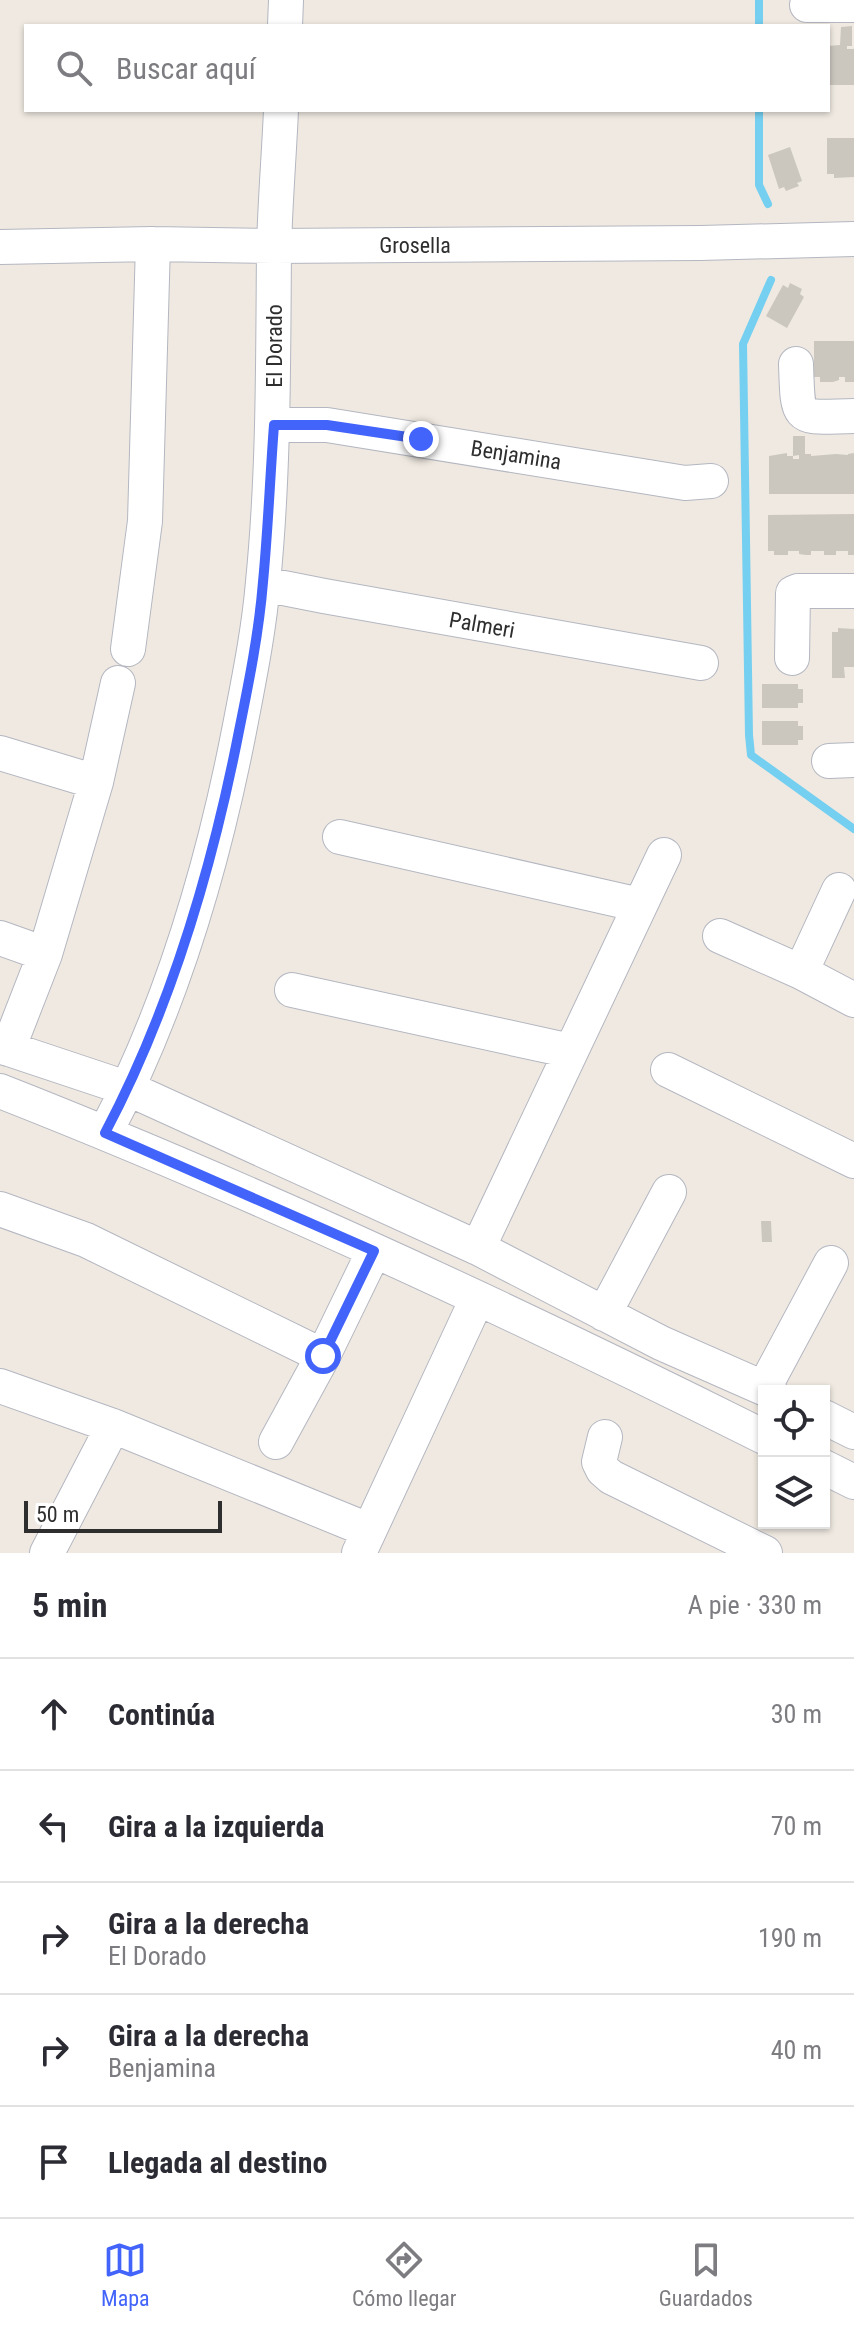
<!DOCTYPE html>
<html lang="es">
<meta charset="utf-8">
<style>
body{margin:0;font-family:"Roboto Condensed",sans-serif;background:#f7f7f7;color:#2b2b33}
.controls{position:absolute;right:24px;bottom:24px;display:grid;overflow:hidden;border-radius:0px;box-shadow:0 2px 6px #0004}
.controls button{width:72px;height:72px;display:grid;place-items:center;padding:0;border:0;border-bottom:2px solid #e1e1e2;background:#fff;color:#2b2b33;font:40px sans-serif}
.scale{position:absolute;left:24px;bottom:20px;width:198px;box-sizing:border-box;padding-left:8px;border:4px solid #2e2e2e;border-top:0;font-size:22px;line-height:28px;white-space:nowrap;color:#2e2e2e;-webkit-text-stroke:6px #fff;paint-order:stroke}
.stop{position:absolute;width:24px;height:24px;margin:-18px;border:6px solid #4264fb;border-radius:50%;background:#fff}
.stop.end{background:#4264fb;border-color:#fff;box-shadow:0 2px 8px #0008}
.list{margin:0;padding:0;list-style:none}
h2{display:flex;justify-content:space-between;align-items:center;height:104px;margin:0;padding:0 32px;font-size:34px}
h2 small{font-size:26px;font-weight:400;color:#7c7c81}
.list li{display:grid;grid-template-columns:52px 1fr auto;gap:24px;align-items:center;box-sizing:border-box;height:112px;padding:0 32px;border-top:2px solid #e1e1e2}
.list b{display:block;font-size:30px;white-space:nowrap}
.list p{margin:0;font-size:26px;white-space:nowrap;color:#7c7c81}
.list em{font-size:26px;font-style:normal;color:#7c7c81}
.icon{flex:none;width:44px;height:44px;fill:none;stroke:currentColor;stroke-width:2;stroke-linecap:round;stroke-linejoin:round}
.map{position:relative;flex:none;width:854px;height:1553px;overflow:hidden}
.search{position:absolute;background:#fff;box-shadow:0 2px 6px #0004;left:24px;right:24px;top:24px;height:88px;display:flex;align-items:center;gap:20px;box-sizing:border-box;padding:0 28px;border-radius:0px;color:#7c7c81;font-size:30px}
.sheet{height:664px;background:#fff}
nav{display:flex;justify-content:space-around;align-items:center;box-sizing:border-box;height:112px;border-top:2px solid #e1e1e2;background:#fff;font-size:22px;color:#7c7c81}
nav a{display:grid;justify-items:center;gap:4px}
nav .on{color:#4264fb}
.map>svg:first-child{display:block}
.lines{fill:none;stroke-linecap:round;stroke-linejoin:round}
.stream{stroke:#75cff0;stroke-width:8}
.building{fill:#cbc7bf}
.minor-casing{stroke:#b4b7c1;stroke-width:36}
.minor{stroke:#fff;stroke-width:34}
.route{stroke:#4264fb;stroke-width:10}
.labels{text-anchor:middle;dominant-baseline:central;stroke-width:6;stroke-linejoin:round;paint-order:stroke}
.street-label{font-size:22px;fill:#2e2e2e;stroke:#fff}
</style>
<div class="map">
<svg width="854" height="1553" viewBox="0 0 854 1553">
<rect width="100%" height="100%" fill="#efe9e1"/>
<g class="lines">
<path class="stream" d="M759,26V0
M759,110V185L768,204
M771,280L743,344L749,735L751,755L854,829"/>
</g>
<path class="building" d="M852,26V46H847V49H854V85H828V46L840,45L841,27Z
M827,138H854V177L834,178V174H827Z
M790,147L802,181L797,183L799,186L786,191L784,187L779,189L768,155Z
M790,283L802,289L800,294L804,297L787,328L766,316L783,285L788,288Z
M814,341H854V382H845V377H839V380L833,382H820V377H814Z
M793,436H805V454H811V456L836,454L848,455V454L854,453V494H769V456L787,453V456H793V459H799V455L793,456Z
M854,514V555H848V551H836V555H824V551H811V555H806L799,554V551H788V555H774V551H768V515Z
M838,628L854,629V667H844L845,678H832V632H838Z
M762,684H798V689H803V703H798V708H762Z
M762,721H798V726H803V740H798V745H762Z
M761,1221H771L772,1242H762Z"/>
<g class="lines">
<g class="minor-casing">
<path id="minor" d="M807,5H854
M285,26L286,0
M0,247L153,244L274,246L701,243L854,239
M796,364C798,424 796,417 854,416
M274,425H327L685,483L711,481
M263,584L324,596L701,663
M128,649L145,521L153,244
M792,658L793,593L798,591H854
M0,753L96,782
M829,761L854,760
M340,837L640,905
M720,936L801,972L854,1000
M0,938L45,954
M801,972L839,890
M292,990L571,1051
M0,1046L129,1089L478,1248L661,1343L770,1391
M8,1049L45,954L96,782L118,683
M668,1070L854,1161
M0,1091C260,1193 514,1312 764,1437
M105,1133C172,1006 213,866 240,726C249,679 259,630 263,582C274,471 273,360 274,249C275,203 279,156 281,110
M0,1209L86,1240L323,1356
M478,1248L664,855
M604,1314L669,1192
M0,1386L113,1426L368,1530
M764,1388L831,1263
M824,1417L854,1432
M605,1437L599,1462L603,1470L611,1477L765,1553
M276,1442L323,1356L374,1251
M824,1467L854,1482
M47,1553L113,1426
M359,1553L477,1299"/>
</g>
<use href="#minor" class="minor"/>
</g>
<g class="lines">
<path class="route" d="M323,1356L374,1251L105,1133C171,1008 212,869 239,731C249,682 259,632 263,582C268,530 270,477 274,425H327L421,439"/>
</g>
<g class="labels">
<g class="street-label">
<text x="415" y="245">Grosella</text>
<text transform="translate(274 346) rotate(-90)">El Dorado</text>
<text transform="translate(516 455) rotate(9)">Benjamina</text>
<text transform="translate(482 625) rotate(10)">Palmeri</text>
</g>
</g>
</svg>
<div class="controls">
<button><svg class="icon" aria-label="locate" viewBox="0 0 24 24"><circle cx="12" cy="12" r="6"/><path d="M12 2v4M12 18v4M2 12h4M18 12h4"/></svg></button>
<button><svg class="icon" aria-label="layers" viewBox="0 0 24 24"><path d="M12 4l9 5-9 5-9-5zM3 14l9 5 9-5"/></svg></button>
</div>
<div class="scale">50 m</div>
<div class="stop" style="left:323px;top:1356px"></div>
<div class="stop end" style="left:421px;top:439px"></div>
<div class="search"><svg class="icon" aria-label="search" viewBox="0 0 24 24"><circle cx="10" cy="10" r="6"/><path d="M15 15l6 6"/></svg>Buscar aquí</div>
</div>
<section class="sheet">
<h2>5 min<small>A pie · 330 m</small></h2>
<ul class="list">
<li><svg class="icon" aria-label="ahead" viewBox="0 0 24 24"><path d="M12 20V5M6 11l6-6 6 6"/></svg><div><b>Continúa</b></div><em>30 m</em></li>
<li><svg class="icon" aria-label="left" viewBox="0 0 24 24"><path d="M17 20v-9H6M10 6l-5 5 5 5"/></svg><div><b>Gira a la izquierda</b></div><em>70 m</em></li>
<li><svg class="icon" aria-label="right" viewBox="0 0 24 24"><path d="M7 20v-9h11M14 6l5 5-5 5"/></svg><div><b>Gira a la derecha</b><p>El Dorado</p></div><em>190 m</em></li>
<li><svg class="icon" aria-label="right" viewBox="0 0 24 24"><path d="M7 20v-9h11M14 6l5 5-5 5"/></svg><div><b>Gira a la derecha</b><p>Benjamina</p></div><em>40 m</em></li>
<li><svg class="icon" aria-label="arrive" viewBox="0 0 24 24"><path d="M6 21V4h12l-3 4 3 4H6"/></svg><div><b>Llegada al destino</b></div></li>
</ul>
</section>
<nav>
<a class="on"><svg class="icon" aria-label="map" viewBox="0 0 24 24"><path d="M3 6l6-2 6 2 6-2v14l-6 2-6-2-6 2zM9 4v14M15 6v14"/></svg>Mapa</a>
<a><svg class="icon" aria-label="directions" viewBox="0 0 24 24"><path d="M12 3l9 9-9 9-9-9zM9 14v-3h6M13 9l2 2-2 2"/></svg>Cómo llegar</a>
<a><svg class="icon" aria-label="saved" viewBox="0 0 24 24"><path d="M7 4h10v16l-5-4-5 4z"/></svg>Guardados</a>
</nav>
